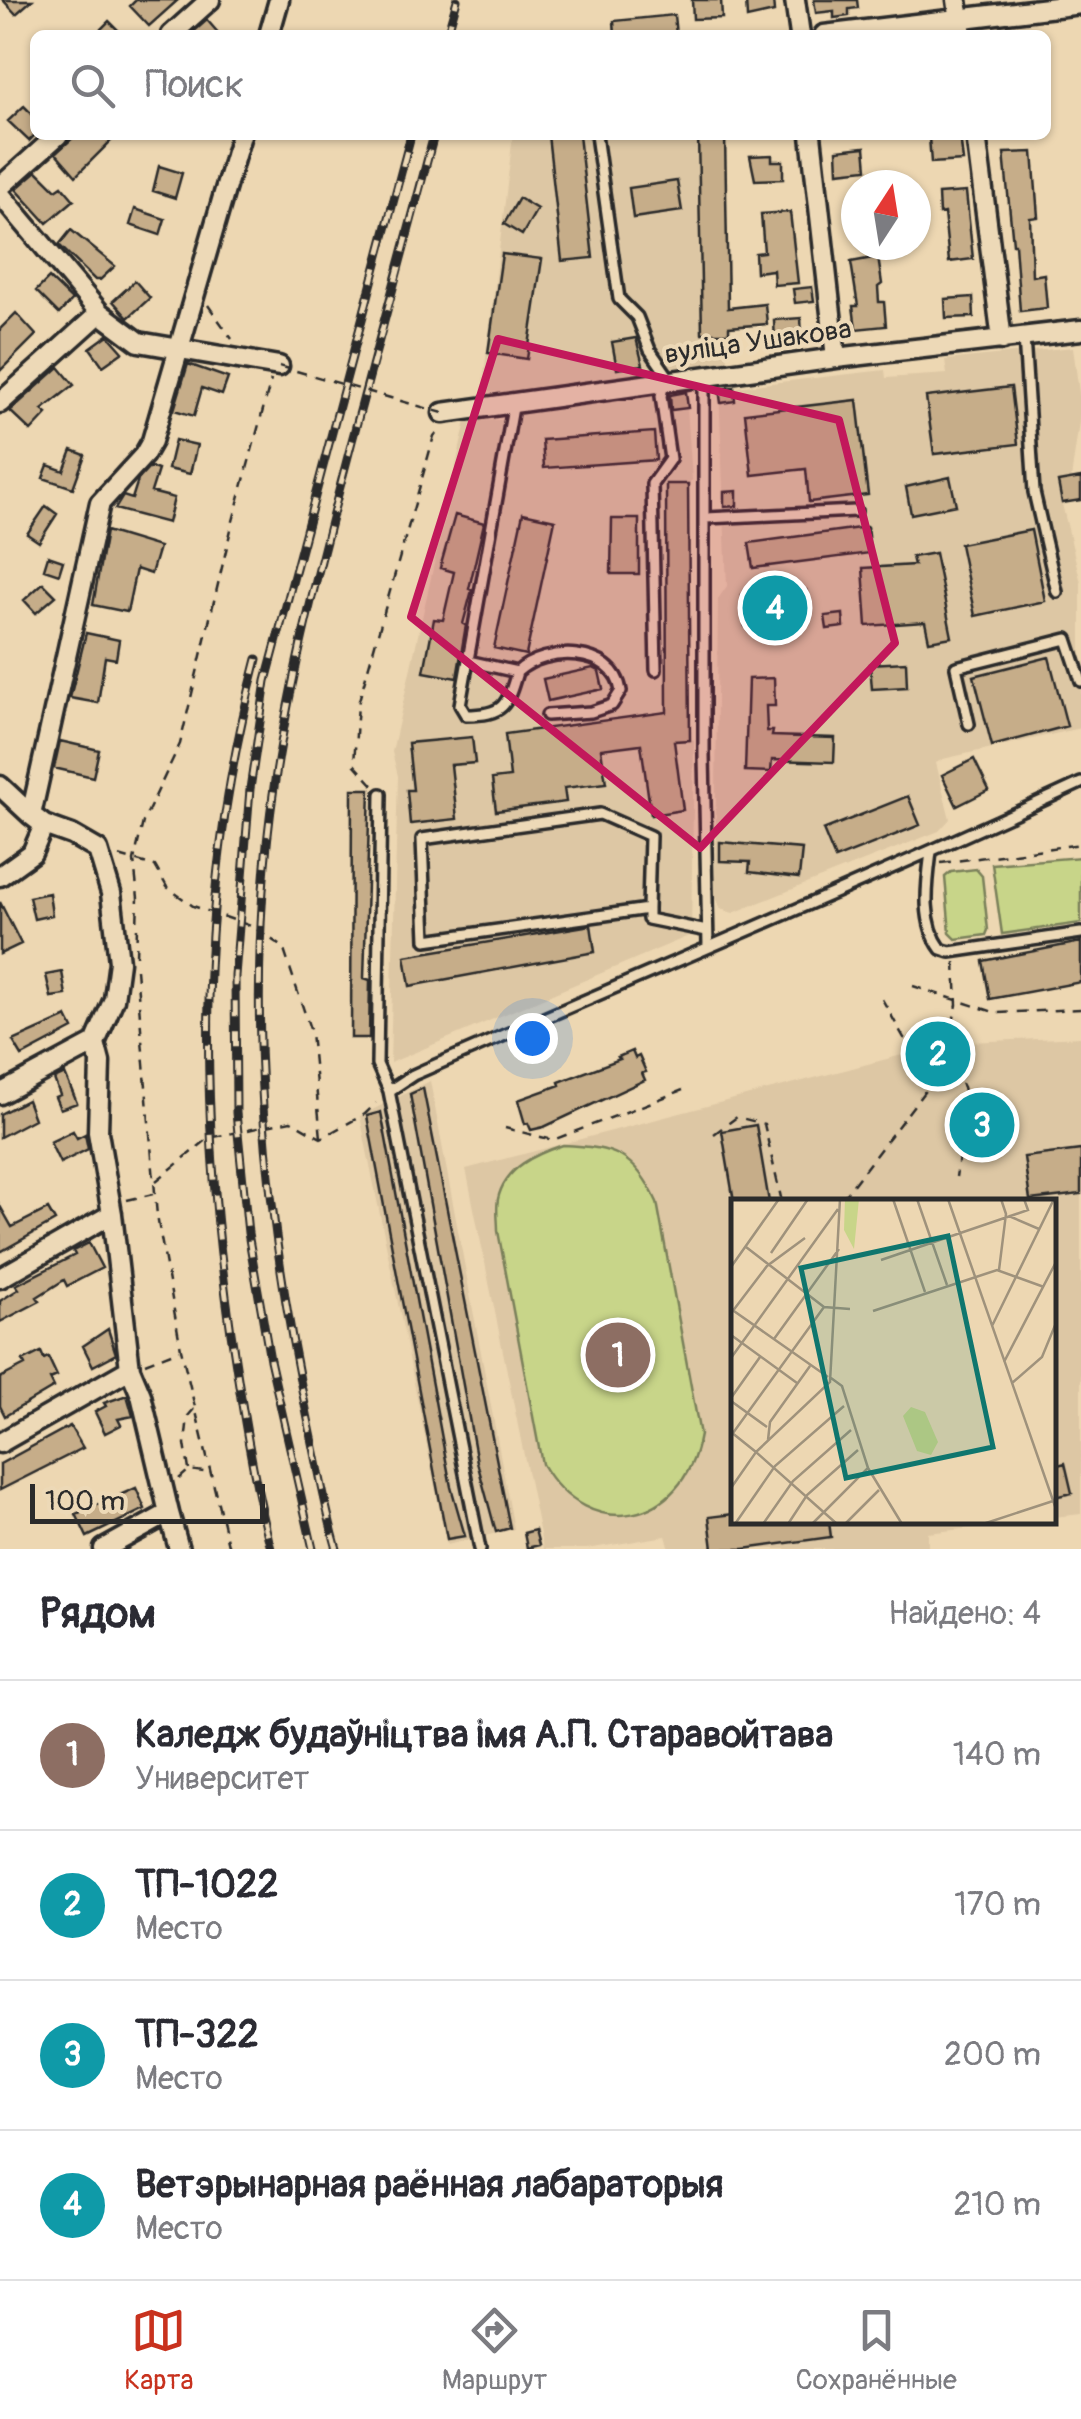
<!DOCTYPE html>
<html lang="ru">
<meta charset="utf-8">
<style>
body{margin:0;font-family:Pangolin,sans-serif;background:#f2f2f3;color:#2b2b33}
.compass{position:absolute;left:841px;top:170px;width:90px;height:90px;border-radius:50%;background:#fff;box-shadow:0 2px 8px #0004;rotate:12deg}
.scale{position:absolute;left:30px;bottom:25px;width:235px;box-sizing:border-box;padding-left:10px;border:5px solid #2b2b2b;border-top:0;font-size:28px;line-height:35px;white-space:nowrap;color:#2b2b2b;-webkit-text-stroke:8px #edd9b7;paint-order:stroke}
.you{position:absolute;left:532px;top:1038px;width:35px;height:35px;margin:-25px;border:8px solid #fff;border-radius:50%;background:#1a73e8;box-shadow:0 0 0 15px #1a73e833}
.badge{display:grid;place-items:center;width:65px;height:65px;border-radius:50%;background:#c8321e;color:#fff;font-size:32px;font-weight:700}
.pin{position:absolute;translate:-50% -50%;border:5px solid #fff;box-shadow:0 2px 10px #0006}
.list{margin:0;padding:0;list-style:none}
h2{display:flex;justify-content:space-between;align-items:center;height:130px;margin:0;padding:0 40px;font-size:42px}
h2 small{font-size:32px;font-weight:400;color:#7c7c81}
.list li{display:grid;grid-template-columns:65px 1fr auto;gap:30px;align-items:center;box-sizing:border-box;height:150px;padding:0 40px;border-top:2px solid #e1e1e2}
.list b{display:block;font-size:38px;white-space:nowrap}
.list p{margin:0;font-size:32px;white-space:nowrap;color:#7c7c81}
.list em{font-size:32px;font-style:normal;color:#7c7c81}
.icon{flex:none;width:55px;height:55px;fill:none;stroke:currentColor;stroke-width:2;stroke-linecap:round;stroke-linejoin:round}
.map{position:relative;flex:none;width:1081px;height:1549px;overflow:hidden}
.search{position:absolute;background:#fff;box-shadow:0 2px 8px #0004;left:30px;right:30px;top:30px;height:110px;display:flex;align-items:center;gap:25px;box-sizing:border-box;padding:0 35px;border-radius:15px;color:#7c7c81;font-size:38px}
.sheet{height:730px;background:#fff}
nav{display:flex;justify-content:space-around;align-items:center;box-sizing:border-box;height:140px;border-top:2px solid #e1e1e2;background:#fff;font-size:28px;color:#7c7c81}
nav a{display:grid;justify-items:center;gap:5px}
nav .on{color:#c8321e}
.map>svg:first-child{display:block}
.built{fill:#ddc7a4}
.green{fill:#c8d589;stroke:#7a805a;stroke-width:2.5}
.building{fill:#c6ad89;stroke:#2b2b2b;stroke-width:2.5}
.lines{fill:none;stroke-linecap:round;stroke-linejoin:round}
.service-casing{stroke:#2b2b2b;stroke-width:16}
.minor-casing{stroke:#2b2b2b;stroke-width:25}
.path{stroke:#2b2b2b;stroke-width:2.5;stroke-dasharray:10 8;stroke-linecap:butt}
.service{stroke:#edd9b7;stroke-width:9}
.minor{stroke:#edd9b7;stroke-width:18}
.rail-casing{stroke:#2b2b2b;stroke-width:9}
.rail{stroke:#edd9b7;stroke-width:5;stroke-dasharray:15;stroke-linecap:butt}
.path-bridge{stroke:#2b2b2b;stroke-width:2.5;stroke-dasharray:10 8;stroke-linecap:butt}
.marked{fill:#c2185b;fill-opacity:0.2;stroke:#c2185b;stroke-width:8;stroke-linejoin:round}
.labels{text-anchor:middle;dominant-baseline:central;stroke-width:8;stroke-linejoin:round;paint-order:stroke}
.street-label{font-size:28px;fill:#2b2b2b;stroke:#edd9b7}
.inset-road{fill:none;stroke:#9f927c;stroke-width:2.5}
.view{fill:#0f766e;fill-opacity:0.15;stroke:#0f766e;stroke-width:5}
.inset-edge{fill:none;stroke:#2b2b2b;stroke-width:5}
</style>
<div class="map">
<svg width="1081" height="1549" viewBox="0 0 1081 1549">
<rect width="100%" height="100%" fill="#edd7b2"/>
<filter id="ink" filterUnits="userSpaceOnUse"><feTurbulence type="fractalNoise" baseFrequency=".01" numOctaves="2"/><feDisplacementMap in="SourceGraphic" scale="20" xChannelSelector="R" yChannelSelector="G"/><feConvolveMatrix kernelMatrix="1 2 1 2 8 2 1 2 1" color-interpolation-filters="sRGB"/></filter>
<g filter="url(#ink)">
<path class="built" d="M513,135H725L729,333L724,334L729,366L633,376L537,393L482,392Z
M1073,347L1081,408L1071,479L1081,478V500L1062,504L1081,583V728L943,759L936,763L950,819L939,831L733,913L721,909L715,896L718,599L727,586L719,389L885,370L886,378L947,374L945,360Z
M686,392L692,480L688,484L690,739L694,740L691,935L390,1063L398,776L392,752L466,421L520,419L521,414Z
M1081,1037V1514L1054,1517V1202H734V1522H1019L928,1533V1549H670L666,1536L587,1549H543L466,1169L948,1043Z
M430,1081L514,1529L447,1545L360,1116Z"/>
<path class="green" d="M1081,857V923L1002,934L992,864Z
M976,869L982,876L988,930L986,935L956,939L950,933L945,877L951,872Z
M563,1145C614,1147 635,1154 657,1202L700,1435C684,1526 588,1544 542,1464L498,1231C498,1221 496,1208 498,1199C505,1167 536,1154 563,1145Z"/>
<path class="building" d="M3,0H32L16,14Z
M136,0H178L149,26L130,6Z
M692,0H721L722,18L693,19Z
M746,0H773L774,12L747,18Z
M814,0H857L858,8L849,9V16L834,18V11L816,13Z
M674,15L676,35H615L614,21Z
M207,20L220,35H190Z
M109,21L123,35H95Z
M24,106L35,117V135L29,141L8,121Z
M76,135H117L76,176L56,153Z
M548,135H579L593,258L562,261Z
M698,135H725L728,308L765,304L767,324L729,327V333H702Z
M960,135L963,161L931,163L929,137Z
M865,147L867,169L838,172L837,150Z
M1033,152L1038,217L1030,218L1032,276L1044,274L1047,308L1020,311L1015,244H1013L1004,153Z
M772,155V161H783V179L755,180L750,156Z
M159,166L182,173L175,198L153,191Z
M37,171L56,190L62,186L74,200L47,223L16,189Z
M677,181L682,211L633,218L629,188Z
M966,192L973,259L949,262L944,213L939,214L938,194Z
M519,198L537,209L522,235L504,224Z
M135,209L165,219L160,235L130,225Z
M790,212L798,283L774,285L773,270L756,272L755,253L764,252L761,214Z
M71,230L115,266L100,280H95L59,245Z
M502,254L542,259L527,359L488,353Z
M878,257L882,284L878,287L879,302H884L886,326L856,329L853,306H858L851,262Z
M49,278L72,300L59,314L36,291Z
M135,281L150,298L128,318L113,301Z
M812,287L814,301L795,303L793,289Z
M973,297L974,317L946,318L945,299Z
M16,313L36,335L0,371V329Z
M801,318L802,336L793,337V342L775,343L774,320Z
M108,335L123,352L103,366L90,348Z
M636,338L643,365L617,369L612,342Z
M188,364L228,378L222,395L202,388L194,416L174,410Z
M59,367L74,385L42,410L47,414L31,431L10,411Z
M734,387L735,401L721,403L719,389Z
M1011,387L1018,444L934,454L926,397Z
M686,392L688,408L671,410L670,395Z
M857,400L868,495L809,502L806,469L752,475L745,413Z
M654,432L656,460L544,468L542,440Z
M175,440L197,445L190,474L168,469Z
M72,450L85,455L73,488L43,478L48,465L64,471Z
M150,467L158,470L151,492L174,498L168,523L115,509L123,496L132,499L138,480Z
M950,477L956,505L911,514L906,487Z
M1081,478V500L1062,503L1058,482Z
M666,484H688L690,740L674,741L683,810L651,815L641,744L601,749L606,783L564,788L566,802L496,811L492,779L510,777L505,734L667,712Z
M737,491V506L724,507V492Z
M46,506L57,514L39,542L27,534Z
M523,513L555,520L526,655L494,648Z
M455,515L484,523L469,589L472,590L463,624L466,625L457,678L424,672L434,619L443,620L454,572L440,568Z
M612,519H639V574H611Z
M867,527L870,553L753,568L749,543Z
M1031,530L1045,601L975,616L960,544Z
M106,531L159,547L151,574L136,569L127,612L93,605Z
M935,553L952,637L929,641L925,622L867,626L863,568L914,565L912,557Z
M48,556L63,561L59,574L44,569Z
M43,583L56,596L36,613L24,600Z
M806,590L808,622L745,626L742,595Z
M843,614L844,627L827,629L825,616Z
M86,633L119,640L116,659L105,657L98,703L70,698Z
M1049,657L1067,726L992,746L974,676Z
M906,662L907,687L872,689L870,664Z
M593,668L599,671L603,689L548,701L543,679Z
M774,678L775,706H766L767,731H773L772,736L835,738L834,762L772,760L771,772L745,771L748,679Z
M472,737L475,763L451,765L457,819L410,824L407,790H413L408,743Z
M60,741L99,750L93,777L54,768Z
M974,759L989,790L957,806L942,775Z
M352,789H370L364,978L370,980L369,1038H351Z
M908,796L920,825L835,859L823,830Z
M720,842L802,849L799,878L749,872L750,862L720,861Z
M49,893L52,915L34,919L29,897Z
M0,902L21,944L0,954Z
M591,925L595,952L410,986L405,956Z
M1081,942V982L990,999L983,961Z
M62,972L66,995L51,997L46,975Z
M67,1017L73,1029L22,1056L13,1041Z
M931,1047H945V1061H931Z
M632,1051L635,1058L639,1056L646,1072L642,1073L645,1080L544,1127L531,1130L528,1123L525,1124L518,1100L560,1085L559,1082L620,1059L618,1057Z
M65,1074L77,1103L60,1109L55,1097L60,1095L54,1079Z
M423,1088L510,1528L496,1532L477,1462L410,1094Z
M27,1100L34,1119L0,1137V1114Z
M381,1112L451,1487L465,1536L447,1539L367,1116Z
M988,1115L991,1133L977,1135L974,1118Z
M756,1125L769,1202H734L722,1131Z
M73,1131L77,1138L85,1134L88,1149L60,1163L50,1142Z
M1081,1150V1194L1030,1200L1024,1157Z
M0,1206L12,1227L48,1209L55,1221L0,1252Z
M89,1243L102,1268L67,1286L64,1280L37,1297L40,1301L0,1322V1301L19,1289L16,1285L75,1255L73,1251Z
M108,1329L116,1354L93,1366L83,1346Z
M41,1352L44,1359L48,1357L57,1376L50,1379L54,1387L5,1416L0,1406V1378L25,1365L23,1361Z
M127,1395L133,1416L118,1419L121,1425L105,1433L95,1412L106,1406L104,1403Z
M70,1426L83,1448L0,1490V1464Z
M1065,1463L1072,1493L1054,1497V1466Z
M136,1488L145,1509L87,1537L76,1514Z
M734,1514V1522H829L831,1537L744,1549H713L709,1517Z
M535,1530L539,1545L527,1548L524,1533Z"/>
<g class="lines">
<g class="service-casing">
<path id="service" d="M596,135L619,299L637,317L650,350L670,379
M1024,337L1034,492L1057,592
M704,378V756L708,946
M514,402L460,705L466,715C504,715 507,706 517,672C545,646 614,646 621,691L612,705L591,712L547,715
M706,518L856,511
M468,661L517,672
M656,670L652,484L670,459L661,396L664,383
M969,724L956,667L1067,639L1081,681
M381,794L377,1064L389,1091L480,1549
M931,852C927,884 921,922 941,949L950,952L1081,933
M648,909L426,940L422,839L600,814L650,836L648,909V919L707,931
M389,1091L413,1075C636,977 860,885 1081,783"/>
</g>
<g class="minor-casing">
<path id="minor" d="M795,0L800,35
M957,0L962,35
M171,35L210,0
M269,35L279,0
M824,35L1081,4
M811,135L836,358
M976,135L1002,340
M0,187L58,135
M0,194L100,313L139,342L279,366
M0,403L100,313
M443,413L836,358L1081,330
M0,786L31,815
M44,825L72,835L98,850L111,893L119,962L114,999L95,1043L100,1062L98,1132L112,1214L130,1369L141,1395L169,1513L104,1549
M0,876L32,853L44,825L31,815L100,503L144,455L152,441L241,135
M0,1094L95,1043
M0,1278L112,1214
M0,1443L130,1369
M169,1513L179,1549"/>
</g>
<path class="path" d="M208,305L232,339
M373,785L354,764L358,704L434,436L440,429
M119,856L155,866L167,887L193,906L251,926L283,947L311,1032L321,1138
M941,863L1081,844
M136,956L138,898L134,861L143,822L180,744L233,521L271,380
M955,962L957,1005L948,1043V1061L963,1087L967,1103L956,1177
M136,969L157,1216L181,1349L229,1549
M913,986L997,1013L1081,1009
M882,999L904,1038L948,1043
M505,1128L553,1140L683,1090
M714,1134L737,1117L764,1124L782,1202
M156,1181L209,1138L291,1121L321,1138L365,1114L376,1103
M842,1199L947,1062
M127,1200L153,1194
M145,1363L179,1350
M189,1470L185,1444L188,1416L194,1409
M179,1479L189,1470L211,1473"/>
<use href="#service" class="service"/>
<use href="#minor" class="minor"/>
<g class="rail-casing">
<path id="rail" d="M447,35L457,0
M257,659C197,887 198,1102 231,1333C242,1406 253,1478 271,1549
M313,1549L270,1360L248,1233L236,1113L235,976L250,789L266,681L411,135
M337,1549C325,1508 318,1465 309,1424C264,1213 243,1002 274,787C291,670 322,556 352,441C380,339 407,237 434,135"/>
</g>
<use href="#rail" class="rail"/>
<path class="path-bridge" d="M279,366L443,413"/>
</g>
</g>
<path class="marked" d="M498,339L839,420L895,643L700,848L411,617Z"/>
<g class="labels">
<g class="street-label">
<text transform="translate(758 342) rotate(-8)">вуліца Ушакова</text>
</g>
</g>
<g transform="translate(731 1199)">
<rect width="325" height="325" fill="#edd7b2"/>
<path d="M114,0H128L123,50L113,31ZM180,208L194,213L207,243L200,256L186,252L172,217Z" fill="#c8d589"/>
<path class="inset-road" d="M162,0L194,93M186,0L216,86M217,0L325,310M278,17L308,30M15,48L93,108L119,110M40,54L77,0M150,61L297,11L293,0M0,68L48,0M268,71L275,15L270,0M0,110L97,178M142,112L266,71L313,88M1,113L36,67L74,39M261,127L323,0M0,136L66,184M43,140L108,50M0,159L107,10M273,163L325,63M281,184L311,158L325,124M0,199L29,158M0,202L36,228M0,233L25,253L99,183L109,0M2,234L93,108M37,241L39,223L79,167M137,269L171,325M0,289L25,253L106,325M4,325L44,267L113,207M32,325L62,282L120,231M57,325L76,296L127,251M81,325L137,269L111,187L100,179M114,325L148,291M252,325L322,302"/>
<path class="view" d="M217,37L262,248L115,279L70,69Z"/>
<rect width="325" height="325" class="inset-edge"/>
</g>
</svg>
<svg class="compass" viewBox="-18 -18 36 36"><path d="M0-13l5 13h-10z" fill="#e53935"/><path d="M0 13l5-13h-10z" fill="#7c7c81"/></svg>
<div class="scale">100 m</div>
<div class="you"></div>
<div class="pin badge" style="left:618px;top:1355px;background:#8d6e63">1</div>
<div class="pin badge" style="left:938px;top:1054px;background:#0f9aa8">2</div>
<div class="pin badge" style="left:982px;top:1125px;background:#0f9aa8">3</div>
<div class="pin badge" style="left:775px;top:608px;background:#0f9aa8">4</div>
<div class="search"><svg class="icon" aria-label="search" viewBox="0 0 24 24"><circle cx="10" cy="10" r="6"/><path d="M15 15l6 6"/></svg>Поиск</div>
</div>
<section class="sheet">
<h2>Рядом<small>Найдено: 4</small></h2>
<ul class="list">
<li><span class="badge" style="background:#8d6e63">1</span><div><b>Каледж будаўніцтва імя А.П. Старавойтава</b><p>Университет</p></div><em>140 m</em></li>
<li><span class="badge" style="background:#0f9aa8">2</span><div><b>ТП-1022</b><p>Место</p></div><em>170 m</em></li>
<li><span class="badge" style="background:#0f9aa8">3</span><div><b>ТП-322</b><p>Место</p></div><em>200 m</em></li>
<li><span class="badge" style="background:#0f9aa8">4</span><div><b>Ветэрынарная раённая лабараторыя</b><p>Место</p></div><em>210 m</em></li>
</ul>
</section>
<nav>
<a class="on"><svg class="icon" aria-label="map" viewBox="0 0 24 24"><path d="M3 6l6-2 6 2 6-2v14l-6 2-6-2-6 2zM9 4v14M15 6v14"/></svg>Карта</a>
<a><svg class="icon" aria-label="directions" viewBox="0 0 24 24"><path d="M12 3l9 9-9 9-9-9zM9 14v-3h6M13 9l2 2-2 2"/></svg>Маршрут</a>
<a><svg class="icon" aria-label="saved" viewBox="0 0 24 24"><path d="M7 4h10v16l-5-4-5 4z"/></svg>Сохранённые</a>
</nav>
